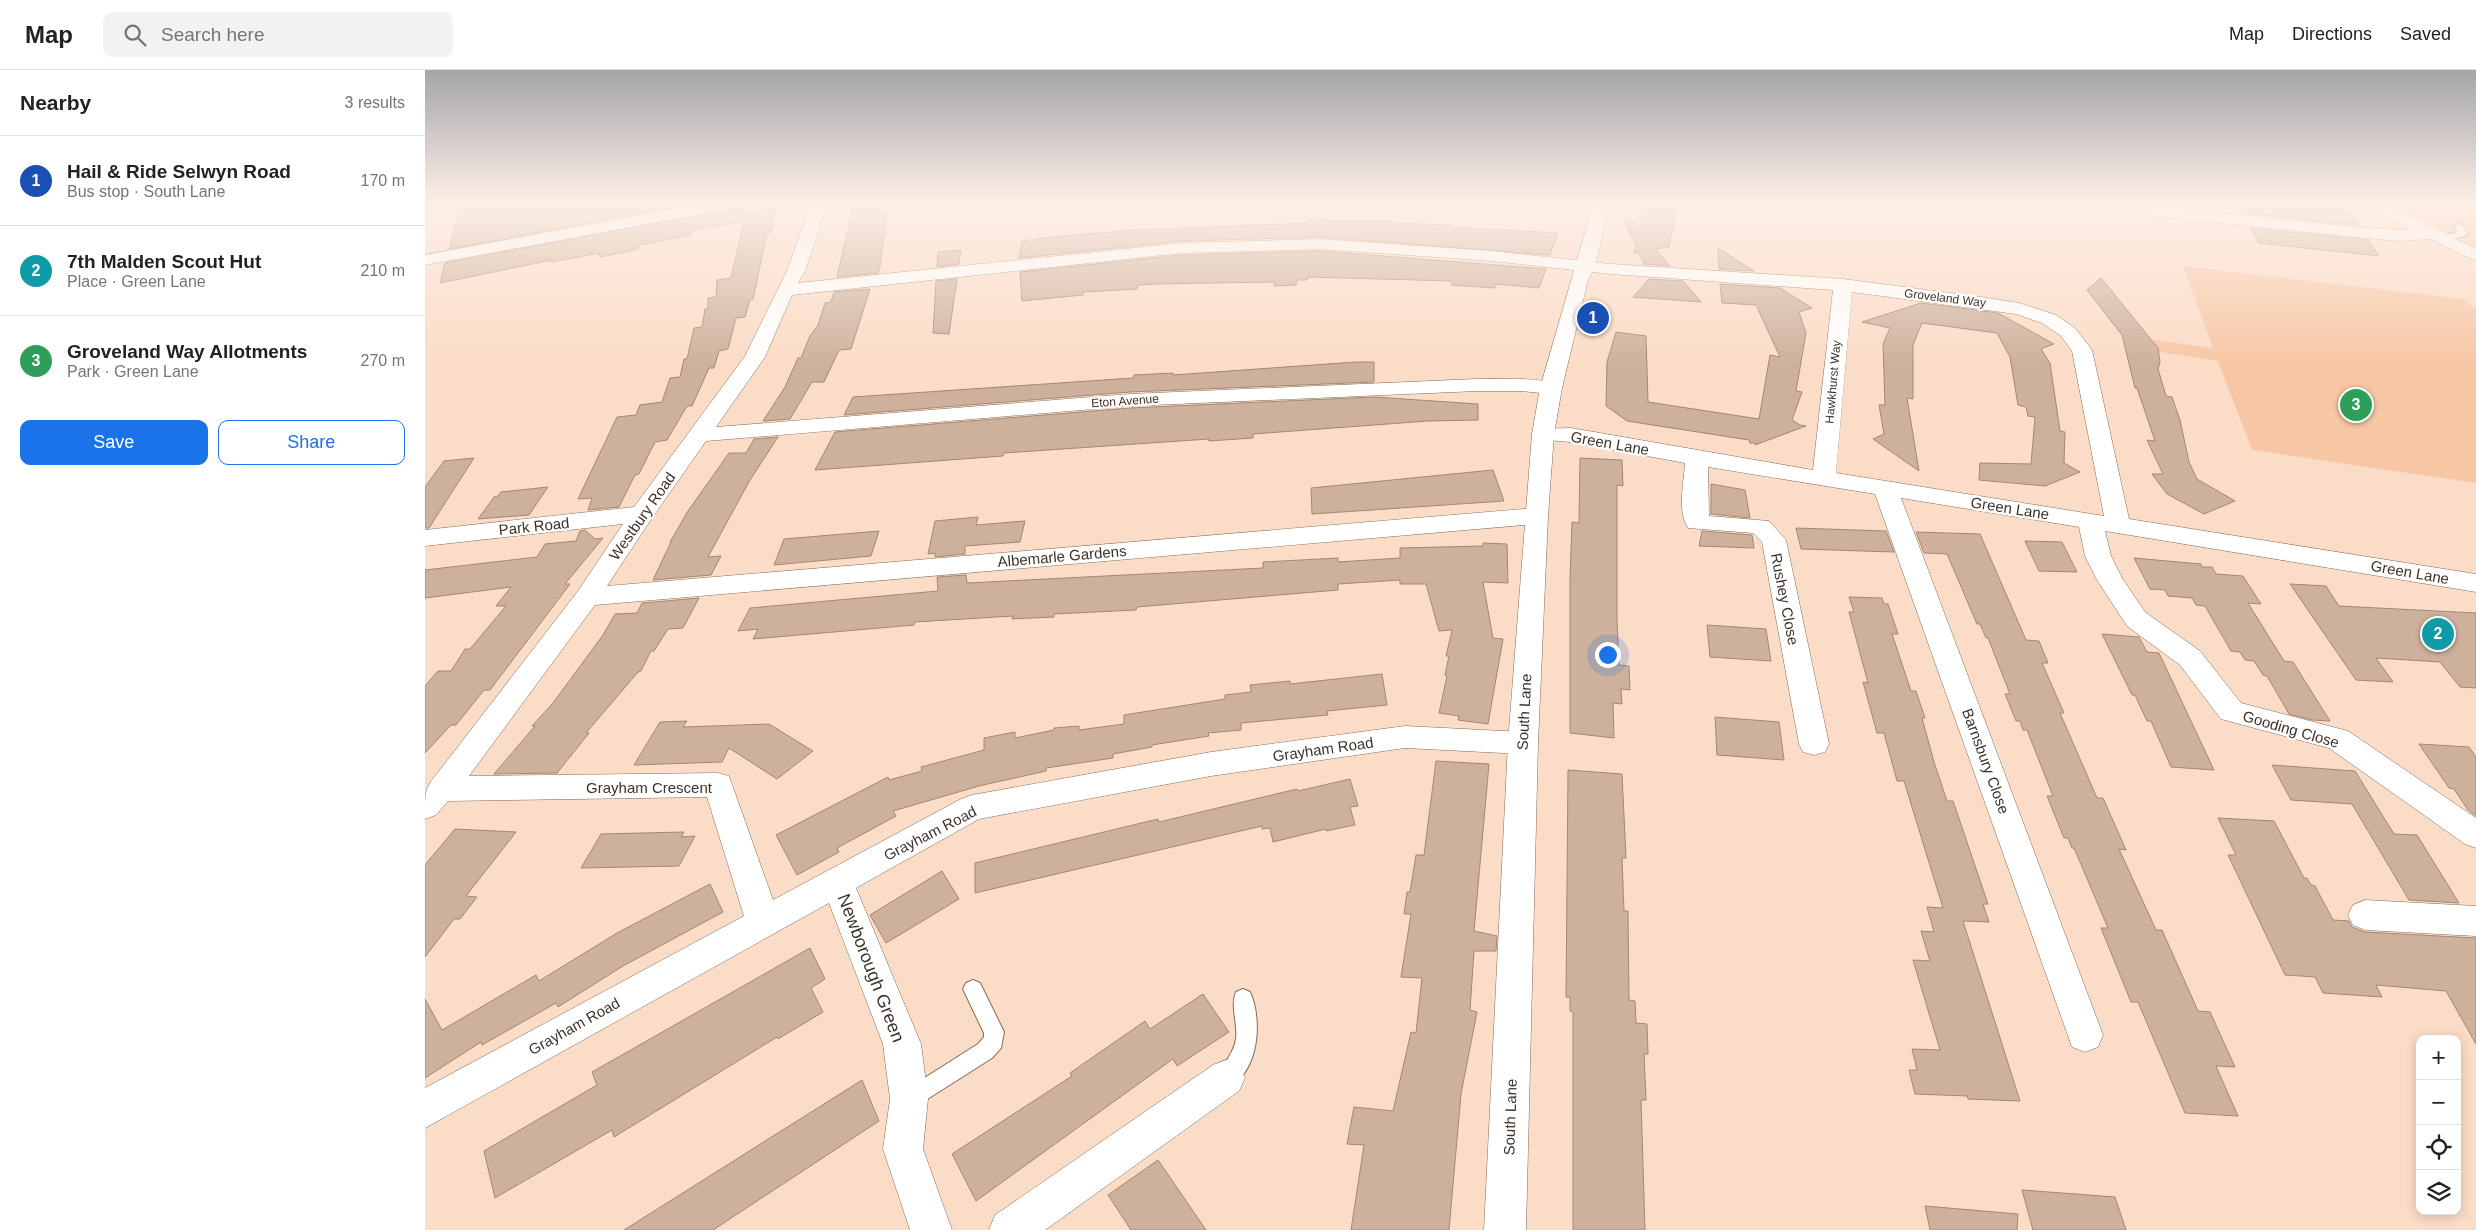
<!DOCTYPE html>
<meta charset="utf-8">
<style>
body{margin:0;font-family:Helvetica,sans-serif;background:#f2f2f2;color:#222}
.controls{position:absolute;right:15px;bottom:15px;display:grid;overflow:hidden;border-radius:10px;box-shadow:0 2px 12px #0003}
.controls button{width:45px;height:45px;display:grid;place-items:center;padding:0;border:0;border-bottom:1px solid #e0e0e0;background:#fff;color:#222;font:25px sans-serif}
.you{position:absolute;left:1182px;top:584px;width:18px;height:18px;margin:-12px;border:4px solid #fff;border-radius:50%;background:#1a73e8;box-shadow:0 0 0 8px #1a73e833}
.badge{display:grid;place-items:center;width:32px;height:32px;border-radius:50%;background:#1a73e8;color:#fff;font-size:16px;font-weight:700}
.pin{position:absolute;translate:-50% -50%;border:2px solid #fff;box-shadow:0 1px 5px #0006}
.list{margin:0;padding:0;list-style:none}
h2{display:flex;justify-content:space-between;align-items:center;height:65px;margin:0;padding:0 20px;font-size:21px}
h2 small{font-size:16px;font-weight:400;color:#767676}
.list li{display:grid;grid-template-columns:32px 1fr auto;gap:15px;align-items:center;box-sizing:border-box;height:90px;padding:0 20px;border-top:1px solid #e0e0e0}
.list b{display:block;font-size:19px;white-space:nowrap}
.list p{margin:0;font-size:16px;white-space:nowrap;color:#767676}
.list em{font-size:16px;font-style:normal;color:#767676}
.actions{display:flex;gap:10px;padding:15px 20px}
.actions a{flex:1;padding:11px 0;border:1px solid #1a73e8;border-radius:10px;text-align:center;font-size:18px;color:#1a73e8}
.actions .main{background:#1a73e8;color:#fff}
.icon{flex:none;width:28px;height:28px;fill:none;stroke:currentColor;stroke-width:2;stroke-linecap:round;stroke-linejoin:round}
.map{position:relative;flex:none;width:2051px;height:1160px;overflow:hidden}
header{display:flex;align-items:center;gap:30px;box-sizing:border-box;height:70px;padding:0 25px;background:#fff;border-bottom:1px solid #e0e0e0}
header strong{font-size:24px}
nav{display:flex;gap:28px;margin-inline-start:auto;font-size:18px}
.search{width:350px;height:45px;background:#f2f2f2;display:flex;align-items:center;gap:12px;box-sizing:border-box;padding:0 18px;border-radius:10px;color:#767676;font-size:19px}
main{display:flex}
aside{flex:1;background:#fff}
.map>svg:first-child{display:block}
.green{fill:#f7c7a5}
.building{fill:#ceb19c;stroke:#a48874}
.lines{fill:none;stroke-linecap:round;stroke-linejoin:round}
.service-casing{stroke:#866b58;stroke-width:2}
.minor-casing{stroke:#866b58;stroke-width:1}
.tertiary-casing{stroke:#866b58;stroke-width:1}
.service{fill:#fff;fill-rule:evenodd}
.minor{fill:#fff;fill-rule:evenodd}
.tertiary{fill:#fff;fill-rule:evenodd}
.labels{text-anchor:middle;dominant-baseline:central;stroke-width:4.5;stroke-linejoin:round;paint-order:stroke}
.far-street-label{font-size:12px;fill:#3e322a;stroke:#fff}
.street-label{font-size:15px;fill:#3e322a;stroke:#fff}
.near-street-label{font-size:18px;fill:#3e322a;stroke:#fff}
</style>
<header>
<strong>Map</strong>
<div class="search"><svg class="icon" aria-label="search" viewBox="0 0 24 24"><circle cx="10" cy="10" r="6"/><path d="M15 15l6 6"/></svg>Search here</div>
<nav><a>Map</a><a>Directions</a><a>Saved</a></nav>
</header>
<main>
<aside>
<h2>Nearby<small>3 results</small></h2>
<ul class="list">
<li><span class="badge" style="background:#1a4fb4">1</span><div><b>Hail &amp; Ride Selwyn Road</b><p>Bus stop · South Lane</p></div><em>170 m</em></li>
<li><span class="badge" style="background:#0f9aa8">2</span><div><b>7th Malden Scout Hut</b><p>Place · Green Lane</p></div><em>210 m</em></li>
<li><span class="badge" style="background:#2e9e5b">3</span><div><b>Groveland Way Allotments</b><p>Park · Green Lane</p></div><em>270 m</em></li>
</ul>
<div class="actions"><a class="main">Save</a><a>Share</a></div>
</aside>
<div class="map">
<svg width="2051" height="1160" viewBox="0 0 2051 1160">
<rect width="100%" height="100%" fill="#fbdcc7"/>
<path class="green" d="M1960,132H2051V176Z
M1758,196L2037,229L2051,239V413L1827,380L1793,291L1704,277L1699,266L1788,278Z"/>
<path class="building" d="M37,132H274L24,179Z
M431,132H458L456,144L462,143L455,196L453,203L412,207L426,146Z
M1219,132H1253L1244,177L1231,179L1245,196L1219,194L1213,182L1209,183L1211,176L1200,153L1205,150L1214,160Z
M1813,132H1918L1933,155L1818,143Z
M318,137L319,149L321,142L350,138L347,162L342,163L328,229L325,230L320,247L311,248L303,279L294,281L289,298H284L267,336H262L242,370L230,372L214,404L210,405L194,437L163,440L167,428L153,429L192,347L211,345L215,335L237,332L245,308L255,307L259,289H262L269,258L277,257L280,239H283V228L291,227L292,210L306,208L319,151L265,161L266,165L214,175V178L206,181L175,187L174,183L127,192V190L15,213L20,193Z
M903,149V151H968V153L1026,155L1025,157L1133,163L1125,185L895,167L757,171L594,188L597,171L626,167L710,160L883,153L884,150Z
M1826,158L1943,170L1954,186L1834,173Z
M1293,178L1329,201L1294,199Z
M536,180L534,194L512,197L513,182Z
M895,181L1121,199L1114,218L1070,214V218L1027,215V211L882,207V210H872L871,215L849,216L850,212L729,214L713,215L712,219L658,222V225L597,231L595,202L757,185Z
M1676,208L1733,278L1735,292L1733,299L1741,326L1747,327L1755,350L1764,392L1772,409L1810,431L1779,444L1742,424L1727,404H1738L1722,370L1730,371L1712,318H1710L1697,265L1662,220Z
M532,209L524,264L508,263L511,211Z
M1224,209L1258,211L1276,232L1208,227Z
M1295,214L1355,218L1387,238L1374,242L1381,263L1371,321L1377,322L1367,350L1375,355L1381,356L1330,375L1331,373H1325L1324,370L1202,351L1181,336L1182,292L1191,262L1221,266L1223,332L1334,349L1345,285L1355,287L1331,235L1297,233Z
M445,219L426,279L414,280L399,312H387L365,349L338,351L360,317L373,288H376L385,266L393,255L400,233L406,232L409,222Z
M1496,233L1573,243L1629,274L1616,279L1625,293L1635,361L1640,362L1639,393L1655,402L1620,416L1554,410L1555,393L1606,394L1610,347L1603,346L1601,337L1593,335L1585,287L1572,263L1497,253L1488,275V329L1482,328L1494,401L1448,369L1459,364L1454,335H1460L1458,274L1465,258L1437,252Z
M931,292H949V312L705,322L419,345L428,327L708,308L709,305L748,303V305Z
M949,327L1053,334V350L1003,351L828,364V368L784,371V369L579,383L578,386L390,400L410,362L705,338Z
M353,367L325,410L283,487L296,486L286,505L228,510L246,472H245L263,441L304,383H321L329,369Z
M49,388L4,458H0V417L19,391Z
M1155,388L1197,390L1198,416L1192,415V550L1194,595L1204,596L1205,620L1196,619L1197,634L1188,633L1189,668L1145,663V509L1147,452L1154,453Z
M1068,400L1079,431L887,444L886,418Z
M1286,414L1320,420L1325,448L1286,444Z
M123,417L104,445L53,449L69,427L73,426L76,422Z
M553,447L551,455L600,451L595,472L540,476V484L510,487V483L503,484L510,451Z
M1371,458L1461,461L1469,482L1376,479Z
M160,460L170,469L178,468L140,514H145L65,620H59L31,655H26L0,683V616L13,601H26L40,579H45L81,536H71L86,517L0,528V500L112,487L120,474L151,471L155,461Z
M454,461L446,486L349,495L359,469Z
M1277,461L1327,465L1329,478L1274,476Z
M1491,462L1555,464L1601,570L1614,571L1623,593H1617L1639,643H1635L1672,728H1678L1701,780L1694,779L1731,860H1737L1773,941L1785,942L1810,997L1791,996L1813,1046L1760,1043L1713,932H1706L1676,858H1683L1649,778H1647L1643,768H1639L1622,726H1628L1602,660H1598L1595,651H1591L1580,624H1585L1563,568H1561L1555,554H1552L1522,484L1499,483Z
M1600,471L1637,472L1652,502L1614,501Z
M1058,473L1082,474L1083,513L1058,512L1068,568L1078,569L1063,654L1033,650L1034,646L1014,643L1022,606L1020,605L1024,586H1021L1027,560L1014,561L1001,514H975V510L913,514V520L712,537L711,540L629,544V547L587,549L588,546L490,552L489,555L328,569L333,559L313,561L325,538L513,521L512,507L541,505L542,513L838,498V492L913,488V492L975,488V478L1058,476Z
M1709,488L1776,494L1777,497H1787L1791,504L1818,506L1836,534L1823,533L1859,591L1868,592L1905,651L1887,650L1864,644L1842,606L1838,605L1829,591L1820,590L1815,582L1806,581L1780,536L1771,535L1767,528L1743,526L1740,520L1725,519Z
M1865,514L1901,516L1914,536L2051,543V618L2035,617L2015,592L1951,588L1968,612L1931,610Z
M1424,527L1457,528L1459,534H1463L1473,564H1467L1486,621H1491L1500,648H1497L1509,692L1522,731H1528L1563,834H1558L1564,852L1538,851L1595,1031L1543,1029L1542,1026L1490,1024L1484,1000H1492L1487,979L1515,980L1488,890L1505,891L1496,861L1509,862L1502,837L1518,838L1479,711H1472L1459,663H1452L1438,612L1443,613L1424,542H1429Z
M274,528L258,558L243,559L229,581H226L216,601L213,602L161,663H164L132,703L69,704L110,656H107L128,633L178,565L190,544L212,543L217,533Z
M1282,555L1341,559L1346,591L1285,587Z
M1677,564L1714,567L1722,582L1734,583L1789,700L1746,697L1726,651H1722L1710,625H1707Z
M957,604L962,635L902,641L903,645L816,653V660L783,663L784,666L727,675V677L688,684V688L621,698V701L554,716L468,741L471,746L412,778L414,782L372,805L351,765L463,707L464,710L497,701L496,697L559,680V668L590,662V668L629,660V658L654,656V660L699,654V645L800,629V625L826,622L825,615L865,611V614Z
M1290,647L1354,652L1359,690L1292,685Z
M262,651L258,657L344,654L388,681L352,709L304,678L297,692L209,695L235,652Z
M1994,674L2044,677L2051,687V746L2043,740L2029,719L2024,718Z
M1011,691L1064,694L1049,861L1072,866L1071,881H1049L1045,940L1052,942L1036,1024L1024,1160H926L939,1075L922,1074L929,1037L968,1041L986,962L991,963L997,908L976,907L986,844H979L982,822H985L991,785H999Z
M1847,695L1930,701L1969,764L1992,765L2034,833L1984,830L1927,734L1866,730Z
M1143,700L1197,704L1201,788H1197L1199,841H1203L1204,930L1210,931L1211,953L1222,954L1223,984H1219L1221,1030H1216L1220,1160H1148V942L1145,941V927H1141Z
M925,709L933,736L925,737L930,755L901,761V759L848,772L845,758L837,759V756L550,823V793L733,749L734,752L872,719L873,721Z
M1793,748L1849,751L1879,808H1882L1886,815L1890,816L1908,850L1924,851L1927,857L1940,862L2051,868V974L2021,921L1951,915L1957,927L1898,923L1890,907L1860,905L1803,785H1811Z
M30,759L91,762L41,826L52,827L35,849H29L0,887V795Z
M259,762L256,767L270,766L254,796L156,798L176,764Z
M517,801L534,829L461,873L445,845Z
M285,814L298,842L198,896L133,937L131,933L57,975L56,972L0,1008V929L17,960L111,905L114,911L192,863Z
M385,878L400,909L386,918L398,942L353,969L352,967L189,1067L187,1060L70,1128L59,1081L172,1015L167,1002Z
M778,924L804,962L752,996L748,989L551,1131L527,1084L647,1006L645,1003L720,951L725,959Z
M437,1010L454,1051L288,1160H199Z
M733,1090L781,1160H706L683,1125Z
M1597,1120L1690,1127L1701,1160H1608Z
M1500,1136L1593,1144L1592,1160H1505Z"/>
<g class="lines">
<g class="service-casing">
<path id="service" d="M1263,132L1296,136L1301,139C1292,145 1270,140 1263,132Z
M2034,154L2037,155L2043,164L2041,166L2016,171L2011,168L2032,162L2029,157Z
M548,910L555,913L579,962L576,978L567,988L493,1035L486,1038L479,1035L476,1028L479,1021L553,974L559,967V963L538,919L541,913Z
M818,919L825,922C838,950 834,1005 801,1018L794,1015L791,1008C797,994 808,986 811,969C813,954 805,935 811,922Z"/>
</g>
<g class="minor-casing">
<path id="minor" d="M286,132H323L315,137L0,195V185Z
M387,132H403L380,201L373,213L757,173L895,169L1067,181L1186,194L1418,209L1556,227L1594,233L1631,245L1650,258L1667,280L1704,449L2051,504V522L1680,461L1686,486L1697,508L1720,542L1775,581L1816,633L1923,661L2051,748V778L2040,774L1904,678L1796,649L1755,595L1702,556L1672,510L1660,486L1654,457L1476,428L1678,965L1673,977L1660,982L1647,977L1450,424L1283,397L1284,446L1344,451L1361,470L1404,674L1400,682L1389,685L1378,682L1374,674L1337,472L1328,463L1263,458C1252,442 1259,412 1260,393L1146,372L1110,369L1107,364L1110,359L1146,358L1388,400L1408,220L1186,204L1067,191L895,179L757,183L367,225L340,287L291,357L705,324L1052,309C1079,309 1107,307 1133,314L1137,318L1133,322L1126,324L1096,321H1052L705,336L281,371L227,448L182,516L1111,438L1120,441L1123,446L1120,451L1111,454L170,535L44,706L293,703L304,706L348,830L536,729L547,725L786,682L980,656L1098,662L1109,665L1113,673L1109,681L1098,684L980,678L786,706L554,749L431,818L496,974L503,1029L498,1079L527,1160H485L458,1079L465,1029L458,974L404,833L0,1058V1018L319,846L282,727L23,731L11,745L0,749C0,716 0,719 18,696L153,521L198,454L0,476V460L209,437L320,286L362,201ZM1427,222L1591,244L1617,253L1636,266L1647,281L1679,446L1411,403Z
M1635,132H1693L1940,158L1986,160L1938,136L1936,132H1957L2051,179V191L2005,169L1976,171L1940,168L1643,137Z
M1940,830L2051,836V866L1940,860L1928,855L1923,845L1928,835Z
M801,990L814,995L820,1008L814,1021L620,1160H564L570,1145L788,995Z"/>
</g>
<g class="tertiary-casing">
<path id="tertiary" d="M1169,132H1185L1170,197L1163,210L1137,318L1129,364L1123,446L1113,673L1101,1160H1059L1083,673L1107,364L1115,318Z"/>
</g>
<use href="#service" class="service"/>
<use href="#minor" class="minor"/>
<use href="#tertiary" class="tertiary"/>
</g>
<linearGradient id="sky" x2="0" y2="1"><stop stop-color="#a5a5aa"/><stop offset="0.45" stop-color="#fdefe6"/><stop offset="1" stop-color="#fdefe6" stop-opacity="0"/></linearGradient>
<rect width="2051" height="295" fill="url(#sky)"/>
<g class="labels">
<g class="far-street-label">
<text transform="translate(1520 228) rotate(7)">Groveland Way</text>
<text transform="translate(1408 312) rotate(-85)">Hawkhurst Way</text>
<text transform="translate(700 331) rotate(-4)">Eton Avenue</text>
</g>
<g class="street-label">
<text transform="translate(1185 373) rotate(10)">Green Lane</text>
<text transform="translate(1585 438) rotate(9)">Green Lane</text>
<text transform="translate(217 446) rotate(-55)">Westbury Road</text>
<text transform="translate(109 456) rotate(-6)">Park Road</text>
<text transform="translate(637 486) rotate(-5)">Albemarle Gardens</text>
<text transform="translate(1985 502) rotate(10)">Green Lane</text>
<text transform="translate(1360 529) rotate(79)">Rushey Close</text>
<text transform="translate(1099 642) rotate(-87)">South Lane</text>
<text transform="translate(1866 659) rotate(16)">Gooding Close</text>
<text transform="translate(898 679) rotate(-8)">Grayham Road</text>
<text transform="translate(1561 691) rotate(70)">Barnsbury Close</text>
<text x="224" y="717">Grayham Crescent</text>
<text transform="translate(505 763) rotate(-27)">Grayham Road</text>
<text transform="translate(149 956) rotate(-29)">Grayham Road</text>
<text transform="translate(1085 1047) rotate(-88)">South Lane</text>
</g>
<g class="near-street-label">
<text transform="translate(446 898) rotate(69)">Newborough Green</text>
</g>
</g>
</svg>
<div class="controls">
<button>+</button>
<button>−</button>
<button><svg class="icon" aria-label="locate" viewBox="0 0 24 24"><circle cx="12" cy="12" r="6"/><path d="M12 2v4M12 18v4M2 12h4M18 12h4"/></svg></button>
<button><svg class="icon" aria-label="layers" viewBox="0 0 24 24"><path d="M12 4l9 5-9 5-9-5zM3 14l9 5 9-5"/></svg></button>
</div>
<div class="you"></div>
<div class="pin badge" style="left:1168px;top:248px;background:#1a4fb4">1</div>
<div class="pin badge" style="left:2013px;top:564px;background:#0f9aa8">2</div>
<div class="pin badge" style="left:1931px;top:335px;background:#2e9e5b">3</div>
</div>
</main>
